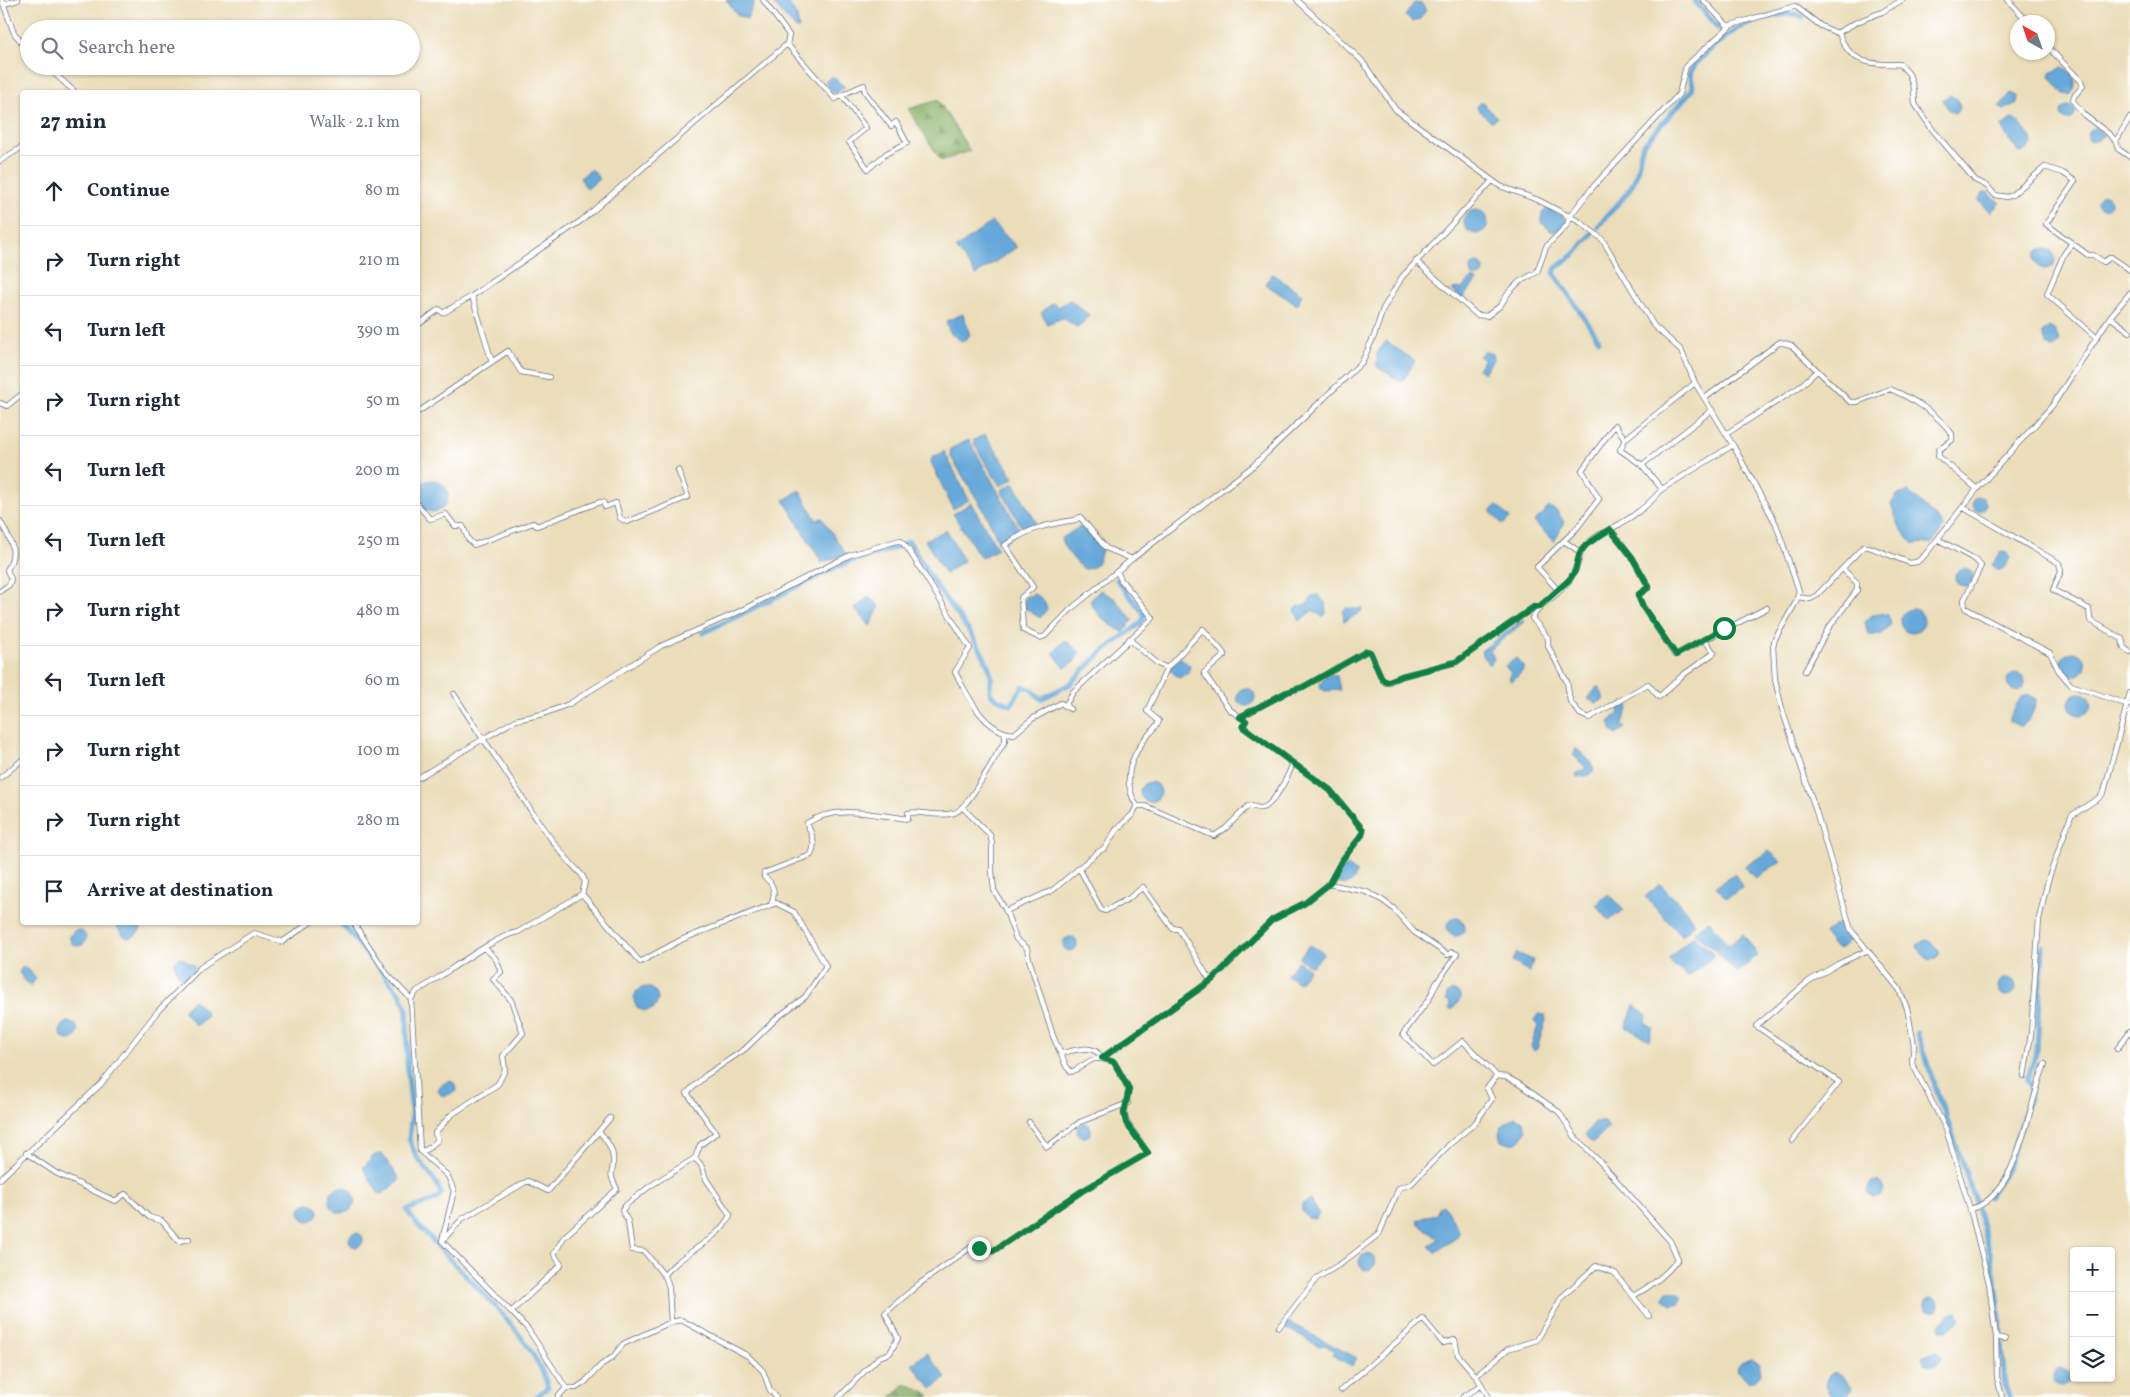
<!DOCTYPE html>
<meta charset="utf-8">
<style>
body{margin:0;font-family:Vollkorn,serif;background:#f2f2f3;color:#1f2937}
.controls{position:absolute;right:15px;bottom:15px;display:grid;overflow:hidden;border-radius:5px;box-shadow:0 1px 4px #0004}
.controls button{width:45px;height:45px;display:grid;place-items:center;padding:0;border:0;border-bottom:1px solid #e0e1e3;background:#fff;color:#1f2937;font:25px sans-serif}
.compass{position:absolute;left:2010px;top:15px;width:45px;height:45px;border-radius:50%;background:#fff;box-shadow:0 1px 4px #0004;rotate:320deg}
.stop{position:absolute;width:15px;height:15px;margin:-11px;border:4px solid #0b8043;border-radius:50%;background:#fff}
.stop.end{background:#0b8043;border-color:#fff;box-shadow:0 1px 5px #0008}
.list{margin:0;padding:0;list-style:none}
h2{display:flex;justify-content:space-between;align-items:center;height:65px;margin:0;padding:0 20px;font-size:21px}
h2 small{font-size:16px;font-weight:400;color:#747a83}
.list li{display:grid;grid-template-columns:32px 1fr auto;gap:15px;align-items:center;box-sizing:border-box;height:70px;padding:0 20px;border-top:1px solid #e0e1e3}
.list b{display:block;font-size:19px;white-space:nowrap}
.list em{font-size:16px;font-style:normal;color:#747a83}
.icon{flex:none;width:28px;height:28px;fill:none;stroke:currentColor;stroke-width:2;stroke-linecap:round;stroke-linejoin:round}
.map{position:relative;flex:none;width:2130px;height:1397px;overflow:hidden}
.search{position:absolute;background:#fff;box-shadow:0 1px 4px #0004;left:20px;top:20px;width:400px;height:55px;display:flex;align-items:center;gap:12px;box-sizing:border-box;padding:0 18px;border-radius:28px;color:#747a83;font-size:19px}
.panel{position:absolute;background:#fff;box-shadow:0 1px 4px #0004;left:20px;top:90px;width:400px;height:835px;border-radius:5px}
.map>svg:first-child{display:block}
.forest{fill:url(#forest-firs);stroke:#527062}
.water{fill:#65a8d9;stroke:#406c9c}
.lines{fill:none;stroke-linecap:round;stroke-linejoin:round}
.canal{stroke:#65a8d9;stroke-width:5}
.minor-casing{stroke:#646c7e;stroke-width:6}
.minor{stroke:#fff;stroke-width:4.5}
.route{stroke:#0b8043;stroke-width:6}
</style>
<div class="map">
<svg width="2130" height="1397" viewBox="0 0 2130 1397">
<defs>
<pattern id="forest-firs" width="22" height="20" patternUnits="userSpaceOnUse" patternTransform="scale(1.25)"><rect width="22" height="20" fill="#8ab167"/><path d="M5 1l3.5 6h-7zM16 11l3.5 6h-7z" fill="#709058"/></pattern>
</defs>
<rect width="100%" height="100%" fill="#fff"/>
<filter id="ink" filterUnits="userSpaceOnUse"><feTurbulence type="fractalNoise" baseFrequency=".02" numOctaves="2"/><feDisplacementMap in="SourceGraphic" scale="10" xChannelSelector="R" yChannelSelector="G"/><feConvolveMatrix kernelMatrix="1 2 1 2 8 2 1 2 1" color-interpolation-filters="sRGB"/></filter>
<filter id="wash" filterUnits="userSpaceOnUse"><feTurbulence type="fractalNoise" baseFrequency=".0096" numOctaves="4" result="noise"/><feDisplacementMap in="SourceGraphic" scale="20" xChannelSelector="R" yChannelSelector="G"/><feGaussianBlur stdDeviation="1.12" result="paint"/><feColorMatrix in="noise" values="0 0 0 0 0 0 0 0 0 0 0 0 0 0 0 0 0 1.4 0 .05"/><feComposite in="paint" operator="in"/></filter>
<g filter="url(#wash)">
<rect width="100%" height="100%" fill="#ebddb9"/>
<path class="forest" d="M938,100L970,151L941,161L908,109Z
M906,1383L929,1395V1397H891Z"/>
<path class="water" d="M726,0H754L755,1L747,19L737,15Z
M770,0H787L797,17L799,29H796Z
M1414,3L1422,4L1426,10L1420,19L1413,22L1405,16Z
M2062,67C2074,71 2080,85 2070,95L2064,94L2050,77L2051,73Z
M832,76L845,87L834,94L825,82Z
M2011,93L2018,96L2017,103L2004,110L1999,107Z
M1950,95L1958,100L1960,108L1956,113L1950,111L1942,100Z
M1482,102L1497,117L1494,121H1490L1477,108L1478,104Z
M2061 113a7 7 0 1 1 14 0a7 7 0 1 1-14 0Z
M2011,119L2017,120L2031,138L2032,144L2026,151L2020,152L2012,145L2001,127Z
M2094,127L2104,135L2094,142L2088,139V134Z
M592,169L599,179L587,189L580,178Z
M1988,192L2000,203L1991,212L1978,200L1983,193Z
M2097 202a7 7 0 1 1 14 0a7 7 0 1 1-14 0Z
M1548,208L1566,219C1566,228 1560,232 1551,231L1542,223V213Z
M1464 222a12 12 0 1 1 24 0a12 12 0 1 1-24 0Z
M992,222L1017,247L976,275L956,248Z
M2035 259a10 10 0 1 1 20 0a10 10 0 1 1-20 0Z
M1470 270a7 7 0 1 1 14 0a7 7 0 1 1-14 0Z
M1272,274L1302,294L1297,305L1265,284Z
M1472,278L1477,280L1462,299L1452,290L1456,288L1461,289Z
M1070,300L1089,315L1078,328L1063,318L1047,324L1041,313L1053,303L1058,307Z
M963,314L970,335L963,342L950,333L946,321Z
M2049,327L2054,330L2060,342L2053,349L2047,345L2042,333Z
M1386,341L1415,361L1402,382L1377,367V353Z
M1484,351L1492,354L1493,359L1484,373L1478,369L1484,359L1479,356Z
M985,434L1014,478L1000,486L974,444V440Z
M969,440L1020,531L1000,545L985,512L951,457L950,449Z
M944,451L969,500L953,509L931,462L932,458Z
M416 496a16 16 0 1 1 32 0a16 16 0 1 1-32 0Z
M1014,483L1037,524L1023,530L1001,490Z
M800,490L816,520L822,518L846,554L822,563L784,500Z
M1909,492L1945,526L1932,543L1913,544L1900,528L1891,504L1897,495Z
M1972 504a7 7 0 1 1 14 0a7 7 0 1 1-14 0Z
M971,503L998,549L981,558L953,514Z
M1497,505L1510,518L1503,525L1490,511Z
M1549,507L1557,511L1564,522L1554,542L1534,522Z
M1079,527L1086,530L1102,550C1099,561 1097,569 1084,569C1074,560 1065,551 1061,539Z
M947,530L964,561L945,574L925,540Z
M2001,552L2008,553L2010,558L2004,568L1998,571L1992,565Z
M1955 577a9 9 0 1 1 18 0a9 9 0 1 1-18 0Z
M1100,590L1114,598L1133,620L1123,632C1109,625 1097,616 1090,601Z
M1033,594C1042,597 1044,600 1047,609L1040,618L1023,607L1025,598Z
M1318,595L1325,602L1326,614L1323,617L1313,610L1300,621L1295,610L1299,606L1307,604L1313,596Z
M868,597L880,606L870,626L855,609Z
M1362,607V611L1344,622L1343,611L1346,608L1358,609Z
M1900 621a12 12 0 1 1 24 0a12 12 0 1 1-24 0Z
M1880,613L1888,615L1891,624L1882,634L1871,635L1867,632L1865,622L1870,616Z
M1523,619L1525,621L1490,650L1494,659L1491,664H1488L1481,651Z
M1065,640L1080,652L1074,662L1065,668L1053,653Z
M2061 664a12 12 0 1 1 24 0a12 12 0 1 1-24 0Z
M1180,657L1190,666L1188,673L1179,678L1169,669Z
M1516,658L1524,666L1522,672L1511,682L1509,677L1511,673L1505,666Z
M2007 682a9 9 0 1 1 18 0a9 9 0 1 1-18 0Z
M1332,674L1337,676L1340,690L1325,691L1321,688L1320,684L1326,676Z
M1597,687H1600L1604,700L1596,703L1588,699Z
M1237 697a9 9 0 1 1 18 0a9 9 0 1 1-18 0Z
M2069 704a11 11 0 1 1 22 0a11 11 0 1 1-22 0Z
M2028,695L2036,699C2035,710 2030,721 2021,727L2009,721V718L2021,697Z
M1625,701L1629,707L1622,724L1625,728L1616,735L1612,731L1609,722L1619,713L1617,708Z
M1576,748L1590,761L1594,770L1590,775L1577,777L1576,774L1586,768L1573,755Z
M1140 792a10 10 0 1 1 20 0a10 10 0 1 1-20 0Z
M1769,851L1781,861L1756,878L1744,867Z
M1342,867H1349L1356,872C1355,885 1343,888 1333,880Z
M1735,874L1743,888L1726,898L1716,886Z
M1660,884L1685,909L1695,924L1682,936L1645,897Z
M1608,894L1624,910L1609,920L1596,905Z
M1447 927a9 9 0 1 1 18 0a9 9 0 1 1-18 0Z
M1709,920L1728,945L1717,952L1694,932Z
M114,923H142C142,931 136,936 129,938L124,936Z
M1835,925H1839L1850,940L1841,948L1836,949L1824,934Z
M70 938a8 8 0 1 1 16 0a8 8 0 1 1-16 0Z
M1743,934L1758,955L1737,973L1718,954Z
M1063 944a7 7 0 1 1 14 0a7 7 0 1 1-14 0Z
M1691,937H1695L1715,955L1688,977L1670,962L1669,958Z
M1925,940L1929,941L1940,951L1938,957L1932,960C1926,960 1919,951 1917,945Z
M1309,945L1322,951L1323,954L1314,965L1310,966L1299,958Z
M1517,953L1533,960L1530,972L1512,962Z
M180,957L195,966L193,973L183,980L176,970L174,962Z
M1298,961L1309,969L1299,983L1287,975Z
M23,966L27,968L36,978L31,986L25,982L19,972Z
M1998 987a9 9 0 1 1 18 0a9 9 0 1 1-18 0Z
M634 999a12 12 0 1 1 24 0a12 12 0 1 1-24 0Z
M1452,990L1458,992L1461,998L1452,1010L1449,1009L1450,1002L1446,1000L1447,994Z
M193,1000L204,1009L207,1016L197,1025L194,1024L183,1010Z
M1634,1005L1647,1015L1646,1024L1653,1028L1649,1040L1626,1027Z
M1538,1014L1545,1015L1546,1020L1537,1049L1534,1051L1531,1046L1538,1026L1534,1021Z
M60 1031a9 9 0 1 1 18 0a9 9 0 1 1-18 0Z
M450,1080L454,1083L457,1091L445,1096L441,1095L438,1091L440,1086Z
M1515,1117L1523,1121L1526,1130C1521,1142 1514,1147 1501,1141L1499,1133L1502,1126Z
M1595,1122H1605L1609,1128L1593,1143L1585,1134Z
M1077 1130a7 7 0 1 1 14 0a7 7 0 1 1-14 0Z
M378,1154H382L399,1178L398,1182L382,1194L378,1193L363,1168L373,1156Z
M1868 1189a8 8 0 1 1 16 0a8 8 0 1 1-16 0Z
M329 1200a13 13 0 1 1 26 0a13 13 0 1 1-26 0Z
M1311,1200L1319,1214L1316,1219L1308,1218L1302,1211V1204Z
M300 1212a9 9 0 1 1 18 0a9 9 0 1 1-18 0Z
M1443,1205L1459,1230L1457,1237L1435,1253L1429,1246L1438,1239C1432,1230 1422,1230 1417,1221L1427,1216L1437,1214L1438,1208Z
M349 1240a7 7 0 1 1 14 0a7 7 0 1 1-14 0Z
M1359 1262a8 8 0 1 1 16 0a8 8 0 1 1-16 0Z
M1668,1291C1674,1291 1679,1292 1682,1298L1680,1303L1671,1305L1663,1298Z
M1925 1305a7 7 0 1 1 14 0a7 7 0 1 1-14 0Z
M1957,1312L1961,1319L1948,1330H1940L1939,1324L1949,1315Z
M1288,1322L1357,1358L1352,1366L1332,1355L1334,1351L1325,1345L1318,1346L1284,1327Z
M1936,1351L1941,1357L1938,1364L1933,1366L1925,1365L1922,1357Z
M927,1353L946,1378L932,1389L912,1364Z
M1752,1358L1759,1363L1761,1374L1755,1380L1749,1382L1736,1369L1741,1362Z
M2052 1377a9 9 0 1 1 18 0a9 9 0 1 1-18 0Z
M1835,1372L1843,1376L1852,1388L1846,1397H1833L1827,1389L1826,1380L1831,1373Z"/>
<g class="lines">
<path class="canal" d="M1694,0L1718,28
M1598,227C1608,212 1626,199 1633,183C1640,170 1638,157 1643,145L1692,90L1693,85L1690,73C1695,61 1727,35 1739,28C1752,22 1791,8 1803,17
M1592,233L1575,254L1556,268L1554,273L1599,340
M703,633C751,610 798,585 847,563C868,554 889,553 909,541C917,554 924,568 933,581C951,609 977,636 989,668C998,691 974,690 1011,705L1023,686L1032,690L1041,699L1070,684L1100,654L1141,623L1145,615L1117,580
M340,922L401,995L407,1011V1064L412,1114L409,1139L416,1156L437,1184L441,1194L437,1199L407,1210C414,1224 424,1230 434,1242C470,1283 533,1335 548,1387L536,1397
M1917,1033C1941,1108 1972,1180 1991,1257C2001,1299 2001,1342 2005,1385L2009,1397
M1988,1197L2007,1169L2030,1095V1086L2027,1080L2037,1050L2043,946"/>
</g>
</g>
<g filter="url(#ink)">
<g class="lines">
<g class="minor-casing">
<path id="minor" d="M2,0L14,33L29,51
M1297,0L1362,61L1396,110L1500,186L1538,200L1580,222L1602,239L1654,326L1681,350L1695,383L1733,445L1776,524L1799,591L1796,602L1775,639L1773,646L1775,679L1782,709L1816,811L1851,930L1899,989L1907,1008L1914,1045L1912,1063L1946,1129L1972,1216L1989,1283L1996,1337L1997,1377L2002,1397
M1703,0L1728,26L1795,6L1821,26L1837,33L1857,22L1882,12L1902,0
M2008,0L2028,22
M4,4L18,0
M1839,33C1849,64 1872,65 1900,64L1909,74L1914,89L1915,104L1932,129L1975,180L1987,186L1995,195L2007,197L2012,195L2045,167L2063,173L2075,181L2046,224L2088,255H2093L2104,262L2111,257L2130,270
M787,44L835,99C844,94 854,89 864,85L865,92L891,126L896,122L907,143L887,153L868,169L849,142L866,128L842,96
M2048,47L2081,81L2083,86L2074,96L2073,101L2084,115L2109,134L2116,141L2118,149L2130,157
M46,66L75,92
M2116,141L2130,117
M0,161L22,147
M2072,243L2064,254L2047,294L2097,338
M1416,261L1477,315L1487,316L1500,306L1509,292L1519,282L1537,272L1546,247L1567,225L1570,216L1592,188L1679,94L1686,66L1730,26
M472,296L492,362
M2110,317L2130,332
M418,325L439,309L443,313L472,296L582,220L787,44L789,35L763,0
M1705,398L1780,342L1791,345L1850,402H1857L1890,389C1912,398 1938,414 1952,434V440L1939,450L1938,456L1977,489
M0,403L7,406L22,394
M418,412L508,351L521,372L549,377
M1726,434L1798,388L1817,371
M1642,465L1620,450L1625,439L1695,383
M1662,489L1642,465L1712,410
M418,505L430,519L446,514L455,526H463L468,539L474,545L533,523L537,526L542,524L600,502H603L605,507L616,503L620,518L627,522L688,497L678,470
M1964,508L2059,563L2061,571L2053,590L2089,609L2090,620L2122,639L2124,648L2130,652
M0,521C10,539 19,551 7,570L11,579L9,585L0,591
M1610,529L1632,557L1649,587L1638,595L1643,607L1675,655L1767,608
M1939,540L1976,560L1981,566L1964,600L1965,608L2050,653L2059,671L2071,685L2129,705
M1564,541L1580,552
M1132,559L1106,548L1080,517L1075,520C1048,524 1027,529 1005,545L1033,587L1021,598L1023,630L1040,638L1045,636L1071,609L1132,559L1253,466L1362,362L1374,336L1383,309L1402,277L1492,181
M1559,591L1537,567L1577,528L1599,499L1582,470L1615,425L1625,439
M1798,597L1810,599L1816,596L1863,547H1869L1910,563L1917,562L1925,555L1977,489L2052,406L2110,317L2130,293
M1541,606L1532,618L1548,638V646L1567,682L1570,701L1580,714L1589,718L1648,684L1659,697L1683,675L1714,653L1704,639
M1129,639L1158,664L1167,668
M1805,671L1828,629L1857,590V583L1843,569
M1065,706L1073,692L1153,618L1121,580L1117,571
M1240,717L1287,692L1303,687L1367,651L1370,652L1382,679L1386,683L1402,676L1456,662L1534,607C1548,605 1568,585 1574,572C1579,564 1578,555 1584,547C1594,536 1607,531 1620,524C1635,515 1651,503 1662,489L1733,445
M0,778L22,760
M418,778L483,739L454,694
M1137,806H1145L1214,836L1226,828L1249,805C1252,806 1257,808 1261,808C1273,808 1289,774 1293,763
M1079,868L1101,909L1105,911L1128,899L1143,887L1173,929L1178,928L1208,977L1213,979
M1329,884L1367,892L1382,900L1393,908L1414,932L1448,955L1452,952L1457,954L1436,984L1429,999L1403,1034L1433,1065L1463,1041L1497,1076L1506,1077L1519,1084L1559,1112L1575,1137L1602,1164L1670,1241L1678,1259C1667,1274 1650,1287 1633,1296L1615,1273L1596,1266L1562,1297L1537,1340L1508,1349L1476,1376
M771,905C776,894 774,883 764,877V873L811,855C817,843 811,834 807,823C836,804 876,815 908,819V813C922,810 936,818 954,813C968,809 995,756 1005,741V734
M1006,911L1053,890L1098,852L1105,848L1116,830L1132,815L1137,806C1124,785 1128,763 1142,743C1147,735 1155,730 1159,721L1147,711L1167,668L1203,629L1225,655L1204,673L1229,709L1246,721L1243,727L1330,790L1363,830L1362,835L1342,860L1329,884L1305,903L1272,920L1213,979L1102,1058C1094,1043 1076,1050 1062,1053
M353,922L387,974L411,999L420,1151L448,1176L454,1191L442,1241L528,1329L566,1388L558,1397
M411,999L417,991C442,977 494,936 518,932L582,894L585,882L582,875C542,835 516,784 483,739L516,720L543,714L569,704L661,646L736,613L850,555L900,540L908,549L970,648L955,672C968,696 984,732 1014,734L1032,719L1061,703L1070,709
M2117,1049L2130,1031
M2024,1076L2031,1034L2039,919L2048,880L2071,816L2100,797L2104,792L2130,693
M1029,1122L1047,1147L1080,1122L1128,1103
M1792,1141L1839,1082L1756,1026L1809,981L1838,964L1866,951
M420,1151L426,1150L438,1140L435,1133L451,1115L498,1084L505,1070L503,1056L523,1033L511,1000L493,979L501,972L496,959L485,948
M26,1153L56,1173L115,1201L125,1194L149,1217L162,1221L179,1241L189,1239
M0,1179L101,1084L157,1012L201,967L254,933L282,942L311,922
M1970,1209C2019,1198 2028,1104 2045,1064
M443,1240L462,1219L524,1183L528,1181L548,1191L599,1131
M664,1276C681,1252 718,1242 730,1215L706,1179L701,1165L695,1158
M1633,1296L1649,1316
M512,1311L561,1265L554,1254L564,1237L617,1189C607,1170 614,1176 613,1159C613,1148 606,1140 599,1131L610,1118
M671,1322L681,1320L748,1356L763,1371L770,1390L776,1397
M1279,1327L1317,1278L1342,1263L1379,1234L1399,1188L1411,1184L1450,1144L1475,1123L1492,1099L1487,1088L1497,1076
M1996,1337L2005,1339
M566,1388H576L585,1382L601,1365L613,1357L623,1344L671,1322L669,1288L666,1278L644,1251L632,1250L628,1221L622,1211L626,1205L650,1186L695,1158L700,1145L716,1133L687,1093L705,1076L745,1049L778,1017L805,997L826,966L794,912L776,903L683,939L640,962L582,894
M1341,1390L1423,1319L1443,1343L1455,1340L1458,1355L1476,1376L1489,1397
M839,1397L879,1357L890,1353L898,1338L885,1313L919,1284L973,1246L987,1252L993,1251L1082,1191L1148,1153L1127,1123L1124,1113L1129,1089L1114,1062C1088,1053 1091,1064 1071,1072L1066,1066L1053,1036L1029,959L1027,948L1016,939L1006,911L994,890L992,872V843L990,835L962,807
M1463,1397L1482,1385"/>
</g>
<use href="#minor" class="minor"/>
</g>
</g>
<g class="lines" filter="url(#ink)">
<path class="route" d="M979,1248L988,1252L993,1251L1082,1191L1148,1153L1126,1123L1124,1113L1129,1089L1114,1062L1102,1058L1213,979L1272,920L1305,903L1329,884L1342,860L1362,835L1363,830L1330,790L1243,727L1246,721L1240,717L1287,692L1303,687L1367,651L1370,652L1382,679L1386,682L1402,676L1456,662L1534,607L1540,606L1570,579L1575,571L1580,552L1586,545L1610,529L1632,557L1649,587L1638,595L1643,607L1676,655L1724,628"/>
</g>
</svg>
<div class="controls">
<button>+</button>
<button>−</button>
<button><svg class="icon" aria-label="layers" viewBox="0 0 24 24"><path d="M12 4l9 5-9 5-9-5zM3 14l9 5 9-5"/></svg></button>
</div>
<svg class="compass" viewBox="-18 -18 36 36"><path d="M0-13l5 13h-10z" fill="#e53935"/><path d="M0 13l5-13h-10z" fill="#747a83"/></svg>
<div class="stop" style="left:1724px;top:628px"></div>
<div class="stop end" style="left:979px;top:1248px"></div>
<div class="search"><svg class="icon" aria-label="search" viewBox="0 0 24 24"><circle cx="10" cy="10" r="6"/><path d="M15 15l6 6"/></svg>Search here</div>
<section class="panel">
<h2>27 min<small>Walk · 2.1 km</small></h2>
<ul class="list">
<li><svg class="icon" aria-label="ahead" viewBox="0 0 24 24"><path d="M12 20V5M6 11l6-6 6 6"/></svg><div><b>Continue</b></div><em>80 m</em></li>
<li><svg class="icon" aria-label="right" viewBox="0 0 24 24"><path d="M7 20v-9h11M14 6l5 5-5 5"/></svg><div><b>Turn right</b></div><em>210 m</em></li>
<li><svg class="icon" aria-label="left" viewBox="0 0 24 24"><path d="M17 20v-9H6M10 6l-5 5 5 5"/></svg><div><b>Turn left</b></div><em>390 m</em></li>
<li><svg class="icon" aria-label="right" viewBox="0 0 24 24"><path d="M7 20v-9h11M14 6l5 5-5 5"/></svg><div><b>Turn right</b></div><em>50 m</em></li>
<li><svg class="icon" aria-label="left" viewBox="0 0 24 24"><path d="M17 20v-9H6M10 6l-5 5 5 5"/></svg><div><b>Turn left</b></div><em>200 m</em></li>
<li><svg class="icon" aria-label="left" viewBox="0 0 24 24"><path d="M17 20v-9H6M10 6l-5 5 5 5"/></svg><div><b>Turn left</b></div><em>250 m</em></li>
<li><svg class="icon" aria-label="right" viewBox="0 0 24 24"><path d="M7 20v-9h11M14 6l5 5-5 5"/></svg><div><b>Turn right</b></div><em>480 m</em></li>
<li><svg class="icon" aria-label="left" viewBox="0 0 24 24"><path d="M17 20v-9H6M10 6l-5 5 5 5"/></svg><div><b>Turn left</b></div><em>60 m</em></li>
<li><svg class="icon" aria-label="right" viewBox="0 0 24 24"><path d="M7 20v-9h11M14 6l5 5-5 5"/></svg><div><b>Turn right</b></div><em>100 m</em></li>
<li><svg class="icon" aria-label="right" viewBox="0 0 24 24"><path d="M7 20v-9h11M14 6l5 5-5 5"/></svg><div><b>Turn right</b></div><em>280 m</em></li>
<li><svg class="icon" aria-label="arrive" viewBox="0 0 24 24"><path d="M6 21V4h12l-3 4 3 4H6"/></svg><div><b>Arrive at destination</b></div></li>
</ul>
</section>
</div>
